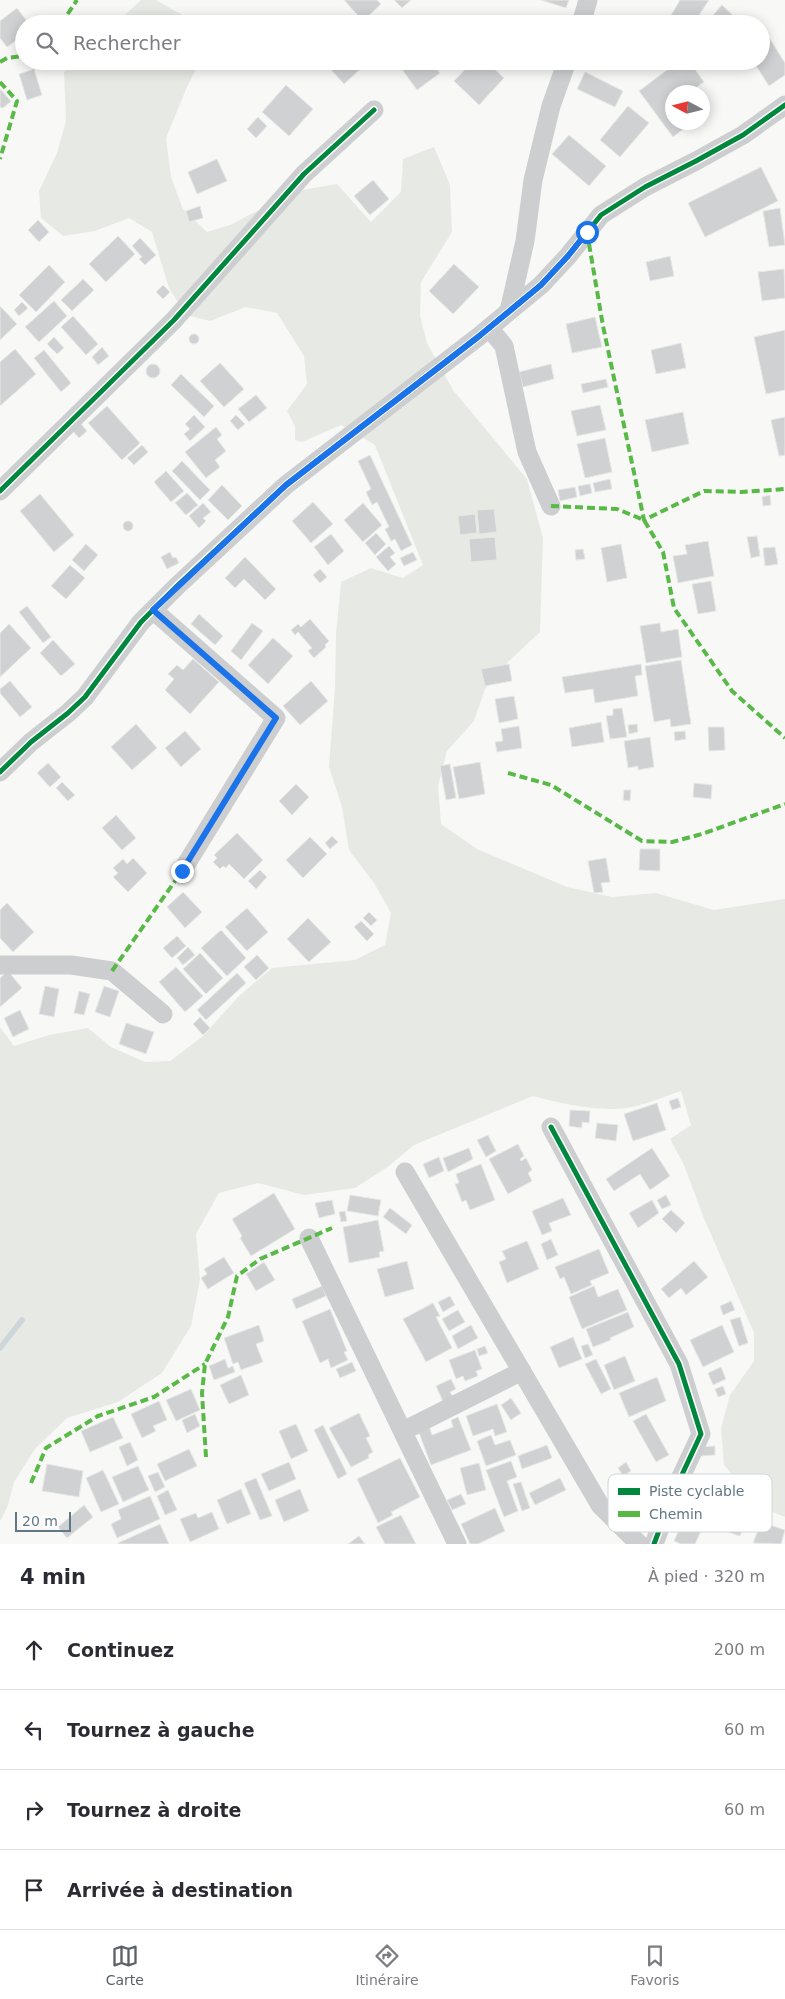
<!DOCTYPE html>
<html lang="fr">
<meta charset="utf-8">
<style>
body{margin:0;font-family:"DejaVu Sans",sans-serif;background:#f2f2f3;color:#2b2b33}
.compass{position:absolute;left:665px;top:85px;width:45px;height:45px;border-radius:50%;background:#fff;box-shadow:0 2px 12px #0003;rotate:277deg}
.scale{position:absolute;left:15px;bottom:12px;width:56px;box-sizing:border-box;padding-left:5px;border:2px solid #617784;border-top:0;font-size:14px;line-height:18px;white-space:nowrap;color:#617784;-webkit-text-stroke:4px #fff;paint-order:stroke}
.stop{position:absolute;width:15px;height:15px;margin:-11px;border:4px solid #1a73e8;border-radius:50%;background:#fff}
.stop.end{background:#1a73e8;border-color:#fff;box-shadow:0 1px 5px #0008}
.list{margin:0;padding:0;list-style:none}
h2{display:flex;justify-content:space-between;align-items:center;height:65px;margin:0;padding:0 20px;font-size:21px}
h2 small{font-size:16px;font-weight:400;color:#7c7c81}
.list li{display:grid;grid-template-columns:32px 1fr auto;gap:15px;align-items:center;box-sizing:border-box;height:80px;padding:0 20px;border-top:1px solid #e1e1e2}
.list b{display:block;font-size:19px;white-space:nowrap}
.list em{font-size:16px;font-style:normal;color:#7c7c81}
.icon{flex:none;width:28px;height:28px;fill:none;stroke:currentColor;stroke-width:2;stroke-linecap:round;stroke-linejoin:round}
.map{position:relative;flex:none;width:785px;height:1544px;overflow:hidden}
.search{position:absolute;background:#fff;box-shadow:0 2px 12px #0003;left:15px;right:15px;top:15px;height:55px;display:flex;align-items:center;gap:12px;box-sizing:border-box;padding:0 18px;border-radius:28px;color:#7c7c81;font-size:19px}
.sheet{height:385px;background:#fff}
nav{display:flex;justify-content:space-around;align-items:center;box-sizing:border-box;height:70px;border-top:1px solid #e1e1e2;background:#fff;font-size:14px;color:#7c7c81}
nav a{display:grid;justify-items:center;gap:2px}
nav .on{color:#5b6169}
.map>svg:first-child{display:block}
.green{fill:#e7eae4}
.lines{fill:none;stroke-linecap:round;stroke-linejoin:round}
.stream{stroke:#cdd6d9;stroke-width:5.5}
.building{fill:#cfd1d2;stroke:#e8e8e6}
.street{stroke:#cdcecf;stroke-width:19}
.quiet{stroke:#58b947;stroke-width:4;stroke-dasharray:8 4;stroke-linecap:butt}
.cycleway-casing{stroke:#fff;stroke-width:8}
.cycleway{stroke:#00873e;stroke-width:5}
.route{stroke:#1a73e8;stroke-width:6}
.key{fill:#fff;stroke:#d0d6da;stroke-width:1}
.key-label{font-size:14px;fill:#617784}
</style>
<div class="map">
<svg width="785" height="1544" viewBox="0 0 785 1544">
<rect width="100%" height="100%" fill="#f8f8f7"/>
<path class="green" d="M141,0H156L198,24H115Z
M75,61H200L187,87L166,138L171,177L183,209L207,232L230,225L296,191L337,184L371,222L401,192L403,159L434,147L450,185L452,232L421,282L420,315L427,343L453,390L527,479L543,538L540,632L508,662L485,689L474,721L447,751L438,786L441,824L477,849L567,887L612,897L656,893L714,910L785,899V1517L758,1506L724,1465L721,1428L730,1395L754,1361V1333L703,1216L684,1165L670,1139L691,1125L681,1091C660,1098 636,1109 614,1109C587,1109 558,1103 533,1096L414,1145L389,1166L355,1188L304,1195L258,1183L219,1193L196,1234L200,1280L191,1326L162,1373L118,1402L67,1418L35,1449L14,1482L7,1508L0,1521V1027L14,1046L49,1035L88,1028L111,1047L145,1062L170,1061L202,1037L239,996L272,968L355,960L385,945L391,913L374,883L349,850L342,807L329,767L335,687L336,634L341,582L371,568L403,578L423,565L375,445L341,425L302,442L295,440V426L287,411L307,384L304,356L277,313L246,307L210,321L186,315L169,288L152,232L129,218L95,231L63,236L41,218L39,191L57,153L66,121L64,72Z"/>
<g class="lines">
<path class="stream" d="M0,1348L22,1320"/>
</g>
<path class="building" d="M344,0H377L381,4L363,21Z
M394,0H411L402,8Z
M541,0H569L566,8Z
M680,0H709L693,24H666Z
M722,5L740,22L739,24H705Z
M17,8L29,24H24V35L7,47L0,38V21Z
M761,25L785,63V75L769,86L753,61H761Z
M323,61H365L367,63L344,84Z
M396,61H431L440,73L417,90Z
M473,61H486L504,78L479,105L454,81Z
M502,61H520L510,70Z
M634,61H651L644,70Z
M679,61H689L704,82L690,92H672V122H684L687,126L673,137L639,91Z
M34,69L42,95L27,100L19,74Z
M585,72L623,91L615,107L577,89Z
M286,85L313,109L289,136L262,112Z
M0,89L11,101L3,108L0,107Z
M628,106L649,123L620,157L600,140Z
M258,117L267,126L256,138L247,129Z
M569,135L606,166L589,186L552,154Z
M217,159L227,181L197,194L188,172Z
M761,167L778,201L705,237L688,203Z
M373,180L389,199L370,215L354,196Z
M200,206L203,218L189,222L186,211Z
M780,208L785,245L769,247L763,211Z
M38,220L49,232L39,242L28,230Z
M118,236L135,254L106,282L89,264Z
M140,238L156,255L145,265L139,259L142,257L132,246Z
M670,256L674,276L650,281L646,262Z
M454,264L479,287L453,314L429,291Z
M49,265L65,282L36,312L19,295Z
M784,269L785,298L762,301L758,272Z
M83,279L94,290L72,311L61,300Z
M163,285L170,292L163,299L156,292Z
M54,301L67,316L39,342L25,327Z
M22,302L28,308L19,316L14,310Z
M0,306L17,324L0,340Z
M73,316L98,344L86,355L61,327Z
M595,317L602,347L572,353L566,324Z
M785,330V390L766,394L754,337Z
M189 339a5 5 0 1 1 10 0a5 5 0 1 1-10 0Z
M54,337L64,348L57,354L47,344Z
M681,343L686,368L656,374L651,350Z
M102,347L109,356L98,365L92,357Z
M15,349L36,374L0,406V362Z
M44,350L71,383L61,392L34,358Z
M220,363L244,389L224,407L200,381Z
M551,364L554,379L523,387L519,372Z
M146 371a7 7 0 1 1 14 0a7 7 0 1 1-14 0Z
M181,374L214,406L204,417L171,385Z
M606,379L608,387L583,393L581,384Z
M256,395L267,408L249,422L238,409Z
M600,405L606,430L577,436L571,411Z
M107,406L140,443L122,460L88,423Z
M683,412L689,444L652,452L645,420Z
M194,415L205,427L190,441L184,434L190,429L185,424Z
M236,415L245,424L238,430L230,421Z
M785,417V455L779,456L771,420Z
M80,423L87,431L79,438L72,430Z
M216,427L222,435L217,439L226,451L215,460L220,467L206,478L185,452Z
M605,438L612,472L585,478L577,444Z
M142,445L148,452L134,465L127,458Z
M370,455L412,545L401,551L395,539L391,541L385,529L389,527L377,502L372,505L366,492L371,489L358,461Z
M182,461L210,490L200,500L172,471Z
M166,471L184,491L171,502L154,482Z
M610,479L612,489L595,492L593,483Z
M590,484L592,493L580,496L578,486Z
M222,485L242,506L228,520L208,500Z
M575,487L577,497L560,501L558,490Z
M187,493L198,505L186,515L175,503Z
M40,494L74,535L54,552L20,511Z
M770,495L771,505L763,506L762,497Z
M313,502L333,524L311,543L292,521Z
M203,503L211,512L203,518L206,521L199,528L189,516Z
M363,503L382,525L363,542L344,520Z
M494,509L497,532L479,534L477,510Z
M475,514L477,533L460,535L458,516Z
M123 526a5 5 0 1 1 10 0a5 5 0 1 1-10 0Z
M376,533L386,544L375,555L365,543Z
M331,534L344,551L328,565L314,547Z
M757,536L760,556L751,558L747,537Z
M495,537L497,560L471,562L469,539Z
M708,541L714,576L678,583L673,556L687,554L685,545Z
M86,544L98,555L84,571L72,560Z
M621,544L627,578L607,582L601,548Z
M389,546L395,553L390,557L396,564L388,571L376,557Z
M775,547L778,564L765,566L763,548Z
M583,549L585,559L576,560L575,550Z
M170,552L173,558L176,557L179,563L167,569L161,557Z
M413,552L417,560L404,566L400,558Z
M245,557L276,589L265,600L244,579L235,588L225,578Z
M70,565L85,578L66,599L51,586Z
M320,569L327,577L320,583L313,575Z
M711,581L716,611L698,614L692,584Z
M27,606L51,637L43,643L19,612Z
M199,614L223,636L215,645L191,624Z
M310,619L329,641L325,645L326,647L314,658L308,651L312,648L298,632L295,635L291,630L298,624L301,627Z
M252,623L263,631L241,660L231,651Z
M660,623L661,632L678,629L682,657L646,663L640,626Z
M9,624L31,648L0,677V633Z
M273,638L293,656L268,684L248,665Z
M53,640L75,664L61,676L40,653Z
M193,659L219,682L190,714L165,690L174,679L168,674L177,665L183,670Z
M681,660L691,724L671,727L670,719L654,722L645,666Z
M509,664L512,681L485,686L481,669Z
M641,664L642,675L635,676L638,696L595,703L593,689L565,693L562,677Z
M10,681L32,707L20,717L0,693V689Z
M311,681L328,701L300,725L283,706Z
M514,696L518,719L499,723L495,699Z
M622,708L627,737L610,739L606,716L613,715V709Z
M601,722L604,742L572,747L569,728Z
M136,724L157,748L132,770L111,747Z
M637,724L638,732L629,734L628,725Z
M519,726L522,748L497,752L495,742L503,741L501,729Z
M708,727H724L725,750L709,751Z
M185,731L201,749L181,767L165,748Z
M685,731L686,739L675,741L674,732Z
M650,737L654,767L638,770V766L628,768L624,741Z
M480,762L485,794L459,799L453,767Z
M48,763L61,777L50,787L37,773Z
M450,764L456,798L446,800L440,766Z
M62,782L75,795L68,801L56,788Z
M694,783L712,785L711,799L693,797Z
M296,784L309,797L292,815L279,801Z
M624,790H631L630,801L623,800Z
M116,815L136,838L122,850L102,828Z
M237,833L263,860L244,879L229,864L226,868L223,866L220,869L213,862L217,858L214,855Z
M332,836L338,842L330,849L325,843Z
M310,837L327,854L303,878L286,860Z
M640,849H660V871L639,870Z
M133,858L147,873L128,892L113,877L118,873L113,868L123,859L127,864Z
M606,858L610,882L601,883L603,892L594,893L588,861Z
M260,870L267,877L256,889L248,881Z
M183,892L202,912L185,928L167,907Z
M7,903L34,932L13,952L0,938V910Z
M247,908L268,932L247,951L225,927Z
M369,912L377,920L371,926L363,918Z
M308,918L331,942L309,962L287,939Z
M361,921L374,934L367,941L354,927Z
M221,930L246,958L227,976L201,948Z
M177,936L186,946L172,958L163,948Z
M188,947L195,955L183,965L177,958Z
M200,953L223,978L206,994L183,969Z
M257,955L269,968L256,980L244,967Z
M176,967L203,996L185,1012L159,982Z
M8,971L22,988L0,1007V978Z
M237,973L246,983L206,1020L197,1010Z
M45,986L59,989L54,1017L39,1014Z
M104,986L119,991L110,1017L95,1012Z
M79,991L90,994L84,1015L74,1013Z
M20,1010L29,1029L13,1037L4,1018Z
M200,1017L210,1028L203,1035L193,1024Z
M126,1023L154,1032L146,1054L119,1044Z
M678,1098L681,1107L672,1110L669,1101Z
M657,1103L666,1130L633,1141L624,1114Z
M570,1110L590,1111L589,1123L582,1122V1128L569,1126Z
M597,1123L618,1125L616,1141L595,1138Z
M488,1135L496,1151L486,1157L477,1140Z
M518,1144L524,1156L520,1159L521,1161L526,1158L532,1170L528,1173L532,1181L508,1194L489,1159Z
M469,1148L473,1159L448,1172L443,1158Z
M652,1148L670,1176L650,1190L640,1174L614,1191L606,1179Z
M439,1157L444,1171L429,1178L423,1164Z
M481,1164L495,1200L470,1210L466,1200L462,1202L455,1184L459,1183L456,1174Z
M274,1193L295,1229L251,1256L240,1238L242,1236L232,1219Z
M350,1195L381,1200L378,1216L347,1211Z
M666,1195L671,1205L662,1209L657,1200Z
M563,1198L571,1215L549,1223L552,1231L542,1235L532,1211Z
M332,1200L335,1214L319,1218L315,1203Z
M652,1200L659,1213L638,1228L629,1213Z
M390,1208L412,1225L406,1234L383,1217Z
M671,1210L685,1223L676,1233L662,1219Z
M345,1211L347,1221L341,1222L339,1212Z
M378,1220L384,1251L379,1252L380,1257L349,1263L343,1227Z
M551,1239L558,1255L547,1260L541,1244Z
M527,1241L539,1269L507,1283L499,1262L506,1259L502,1251Z
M599,1249L609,1273L590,1281L592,1285L571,1294L564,1277L560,1279L555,1267Z
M224,1257L234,1273L208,1289L201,1278L207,1274L204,1269Z
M407,1261L414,1289L385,1297L377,1269Z
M694,1261L708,1277L686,1295L681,1288L669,1298L661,1289Z
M264,1262L275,1280L256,1291L246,1274Z
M322,1286L326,1296L296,1309L292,1299Z
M594,1286L598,1297L618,1289L627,1310L582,1329L569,1297Z
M450,1296L455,1305L443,1312L438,1302Z
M731,1301L735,1310L723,1315L720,1306Z
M433,1303L440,1316L436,1317L452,1348L426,1362L403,1319Z
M330,1309L347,1351L344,1352L348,1360L331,1368L328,1359L320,1363L302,1321Z
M458,1310L465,1322L449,1331L442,1319Z
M628,1312L634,1327L610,1338L611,1340L593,1347L586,1329Z
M740,1317L748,1343L739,1346L730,1320Z
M259,1325L264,1341L256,1344L263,1362L241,1370L238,1362L233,1364L224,1338Z
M471,1325L478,1338L458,1349L452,1336Z
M722,1325L734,1352L703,1367L690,1340Z
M573,1337L582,1359L559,1368L550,1347Z
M588,1344L593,1355L585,1358L581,1346Z
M485,1346L488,1353L479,1356L477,1349Z
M475,1350L482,1369L476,1371L478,1376L465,1381L463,1376L456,1379L449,1360Z
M625,1356L635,1381L614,1390L604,1365Z
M225,1359L228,1368L233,1366L235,1372L214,1380L209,1366Z
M596,1359L611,1389L601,1394L585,1364Z
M352,1362L356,1371L340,1378L336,1369Z
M721,1367L726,1379L713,1385L708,1373Z
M241,1375L249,1395L229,1404L220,1385Z
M657,1377L666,1401L629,1417L619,1393Z
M451,1379L456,1389L450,1392L454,1399L444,1404L436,1386Z
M723,1386L726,1394L718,1397L715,1389Z
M191,1389L200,1410L176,1421L166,1400Z
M511,1398L521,1413L511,1420L501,1405Z
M159,1401L167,1420L153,1426L156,1431L142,1438L131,1414Z
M497,1404L507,1432L495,1436L493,1429L473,1436L466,1416Z
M359,1413L370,1436L366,1438L373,1452L368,1455L369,1458L351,1467L329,1428Z
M195,1414L200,1426L187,1433L182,1420Z
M646,1414L669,1455L656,1462L633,1421Z
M113,1417L123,1438L90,1452L81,1431Z
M458,1417L471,1450L431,1465L418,1430L429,1426L432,1435L453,1427L451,1420Z
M296,1424L308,1451L291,1459L279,1431Z
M323,1425L347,1474L338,1479L314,1430Z
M491,1435L495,1445L510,1440L516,1455L486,1466L477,1441Z
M130,1442L138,1460L127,1466L119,1447Z
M547,1445L552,1458L522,1469L518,1456Z
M715,1446V1455L700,1456L699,1447Z
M189,1449L197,1466L165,1481L157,1464Z
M400,1458L420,1497L391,1512L393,1515L378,1523L357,1479Z
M511,1461L517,1477L507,1481L518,1511L504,1517L486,1470Z
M289,1462L296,1479L269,1491L261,1474Z
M626,1462L631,1471L623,1476L618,1468Z
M479,1463L486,1490L467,1495L460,1468Z
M47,1464L83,1471L79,1497L42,1491Z
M138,1466L149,1490L123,1502L112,1477Z
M103,1470L119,1504L101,1512L86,1478Z
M158,1472L165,1487L155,1492L148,1476Z
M256,1478L272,1516L260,1520L244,1483Z
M560,1478L566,1490L535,1505L529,1493Z
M521,1482L530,1508L522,1511L513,1484Z
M241,1489L251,1514L227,1524L217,1500Z
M300,1489L309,1511L284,1522L275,1500Z
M168,1490L177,1510L165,1515L157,1496Z
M461,1494L466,1504L452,1510L447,1500Z
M150,1496L160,1519L117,1538L111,1524L121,1519L118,1510Z
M725,1498L737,1501L735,1508L748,1512L740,1536L716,1528Z
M84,1505L93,1517L67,1538L58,1527Z
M495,1508L505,1531L478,1544H470L461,1524Z
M212,1512L219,1529L190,1542L180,1519L196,1513L198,1518Z
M401,1515L416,1544H385L376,1527Z
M761,1522L785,1530L781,1544L753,1543Z
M682,1523L701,1531L695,1544H681L674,1541Z
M160,1524L169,1544H119L118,1543Z
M359,1536L365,1544H348Z"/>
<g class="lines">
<path class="street" d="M581,24L588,0
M509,311L525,241L533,180L551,106L567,61
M489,328L504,346L527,452L551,506
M0,491L174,320L304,174L374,110
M153,610L276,718L182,871
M0,772L31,742L68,713L85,697L141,622L177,586L286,485L478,337L541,285L568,256L601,215L645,187L696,161L743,135L785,105
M0,965H71L112,971L163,1014
M551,1127L679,1364L701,1434L672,1496L654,1544
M405,1172L600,1505L639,1544
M309,1238L457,1544
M403,1431L522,1371"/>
<path class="quiet" d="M61,24L77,0
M0,62L7,58L24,56
M0,82L17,101L0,159
M587,232L603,326L644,520L704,491L742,492L785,489
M551,506L617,509L644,520L663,552L674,608L732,691L785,738
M508,773L551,785L642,841L672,842L702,834L785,804
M112,971L182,871
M206,1457L202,1393L205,1364L228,1317L237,1276L260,1259L332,1228
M31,1483L46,1448L98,1416L154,1397L205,1364"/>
<g class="cycleway-casing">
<path id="cycleway" d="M0,491L174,320L304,174L374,110
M0,772L31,742L68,713L85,697L141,622L177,586L286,485L478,337L541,285L568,256L601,215L645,187L696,161L743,135L785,105
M551,1127L679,1364L701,1434L672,1496L654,1544"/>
</g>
<use href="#cycleway" class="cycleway"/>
</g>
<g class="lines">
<path class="route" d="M182,871L276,718L153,610L286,485L478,337L541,285L568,256L587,232"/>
</g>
<rect x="608" y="1474" width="164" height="58" rx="8" class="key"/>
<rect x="618" y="1488" width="22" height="7" fill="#00873e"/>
<rect x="618" y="1511" width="22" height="6" fill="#58b947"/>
<g class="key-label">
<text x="649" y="1496">Piste cyclable</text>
<text x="649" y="1519">Chemin</text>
</g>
</svg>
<svg class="compass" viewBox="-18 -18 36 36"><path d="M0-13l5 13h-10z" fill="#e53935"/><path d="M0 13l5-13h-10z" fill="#7c7c81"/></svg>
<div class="scale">20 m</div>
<div class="stop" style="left:587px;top:232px"></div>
<div class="stop end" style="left:182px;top:871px"></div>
<div class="search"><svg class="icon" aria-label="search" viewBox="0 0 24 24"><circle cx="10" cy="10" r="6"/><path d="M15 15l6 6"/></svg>Rechercher</div>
</div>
<section class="sheet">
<h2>4 min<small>À pied · 320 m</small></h2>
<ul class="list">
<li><svg class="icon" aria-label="ahead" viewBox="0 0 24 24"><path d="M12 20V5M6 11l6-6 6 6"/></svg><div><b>Continuez</b></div><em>200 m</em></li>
<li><svg class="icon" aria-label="left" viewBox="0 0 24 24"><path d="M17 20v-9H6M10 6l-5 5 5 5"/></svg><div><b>Tournez à gauche</b></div><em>60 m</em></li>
<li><svg class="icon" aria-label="right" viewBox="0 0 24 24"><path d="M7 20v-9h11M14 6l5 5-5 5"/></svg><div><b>Tournez à droite</b></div><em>60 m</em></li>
<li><svg class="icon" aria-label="arrive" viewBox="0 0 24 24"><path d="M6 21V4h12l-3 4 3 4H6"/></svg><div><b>Arrivée à destination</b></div></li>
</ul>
</section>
<nav>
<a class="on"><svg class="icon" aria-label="map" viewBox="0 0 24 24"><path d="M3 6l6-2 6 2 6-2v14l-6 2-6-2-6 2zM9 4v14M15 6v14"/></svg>Carte</a>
<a><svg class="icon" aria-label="directions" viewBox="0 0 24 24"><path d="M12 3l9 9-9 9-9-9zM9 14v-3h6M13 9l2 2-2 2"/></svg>Itinéraire</a>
<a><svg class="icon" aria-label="saved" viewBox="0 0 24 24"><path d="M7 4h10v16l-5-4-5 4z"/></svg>Favoris</a>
</nav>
